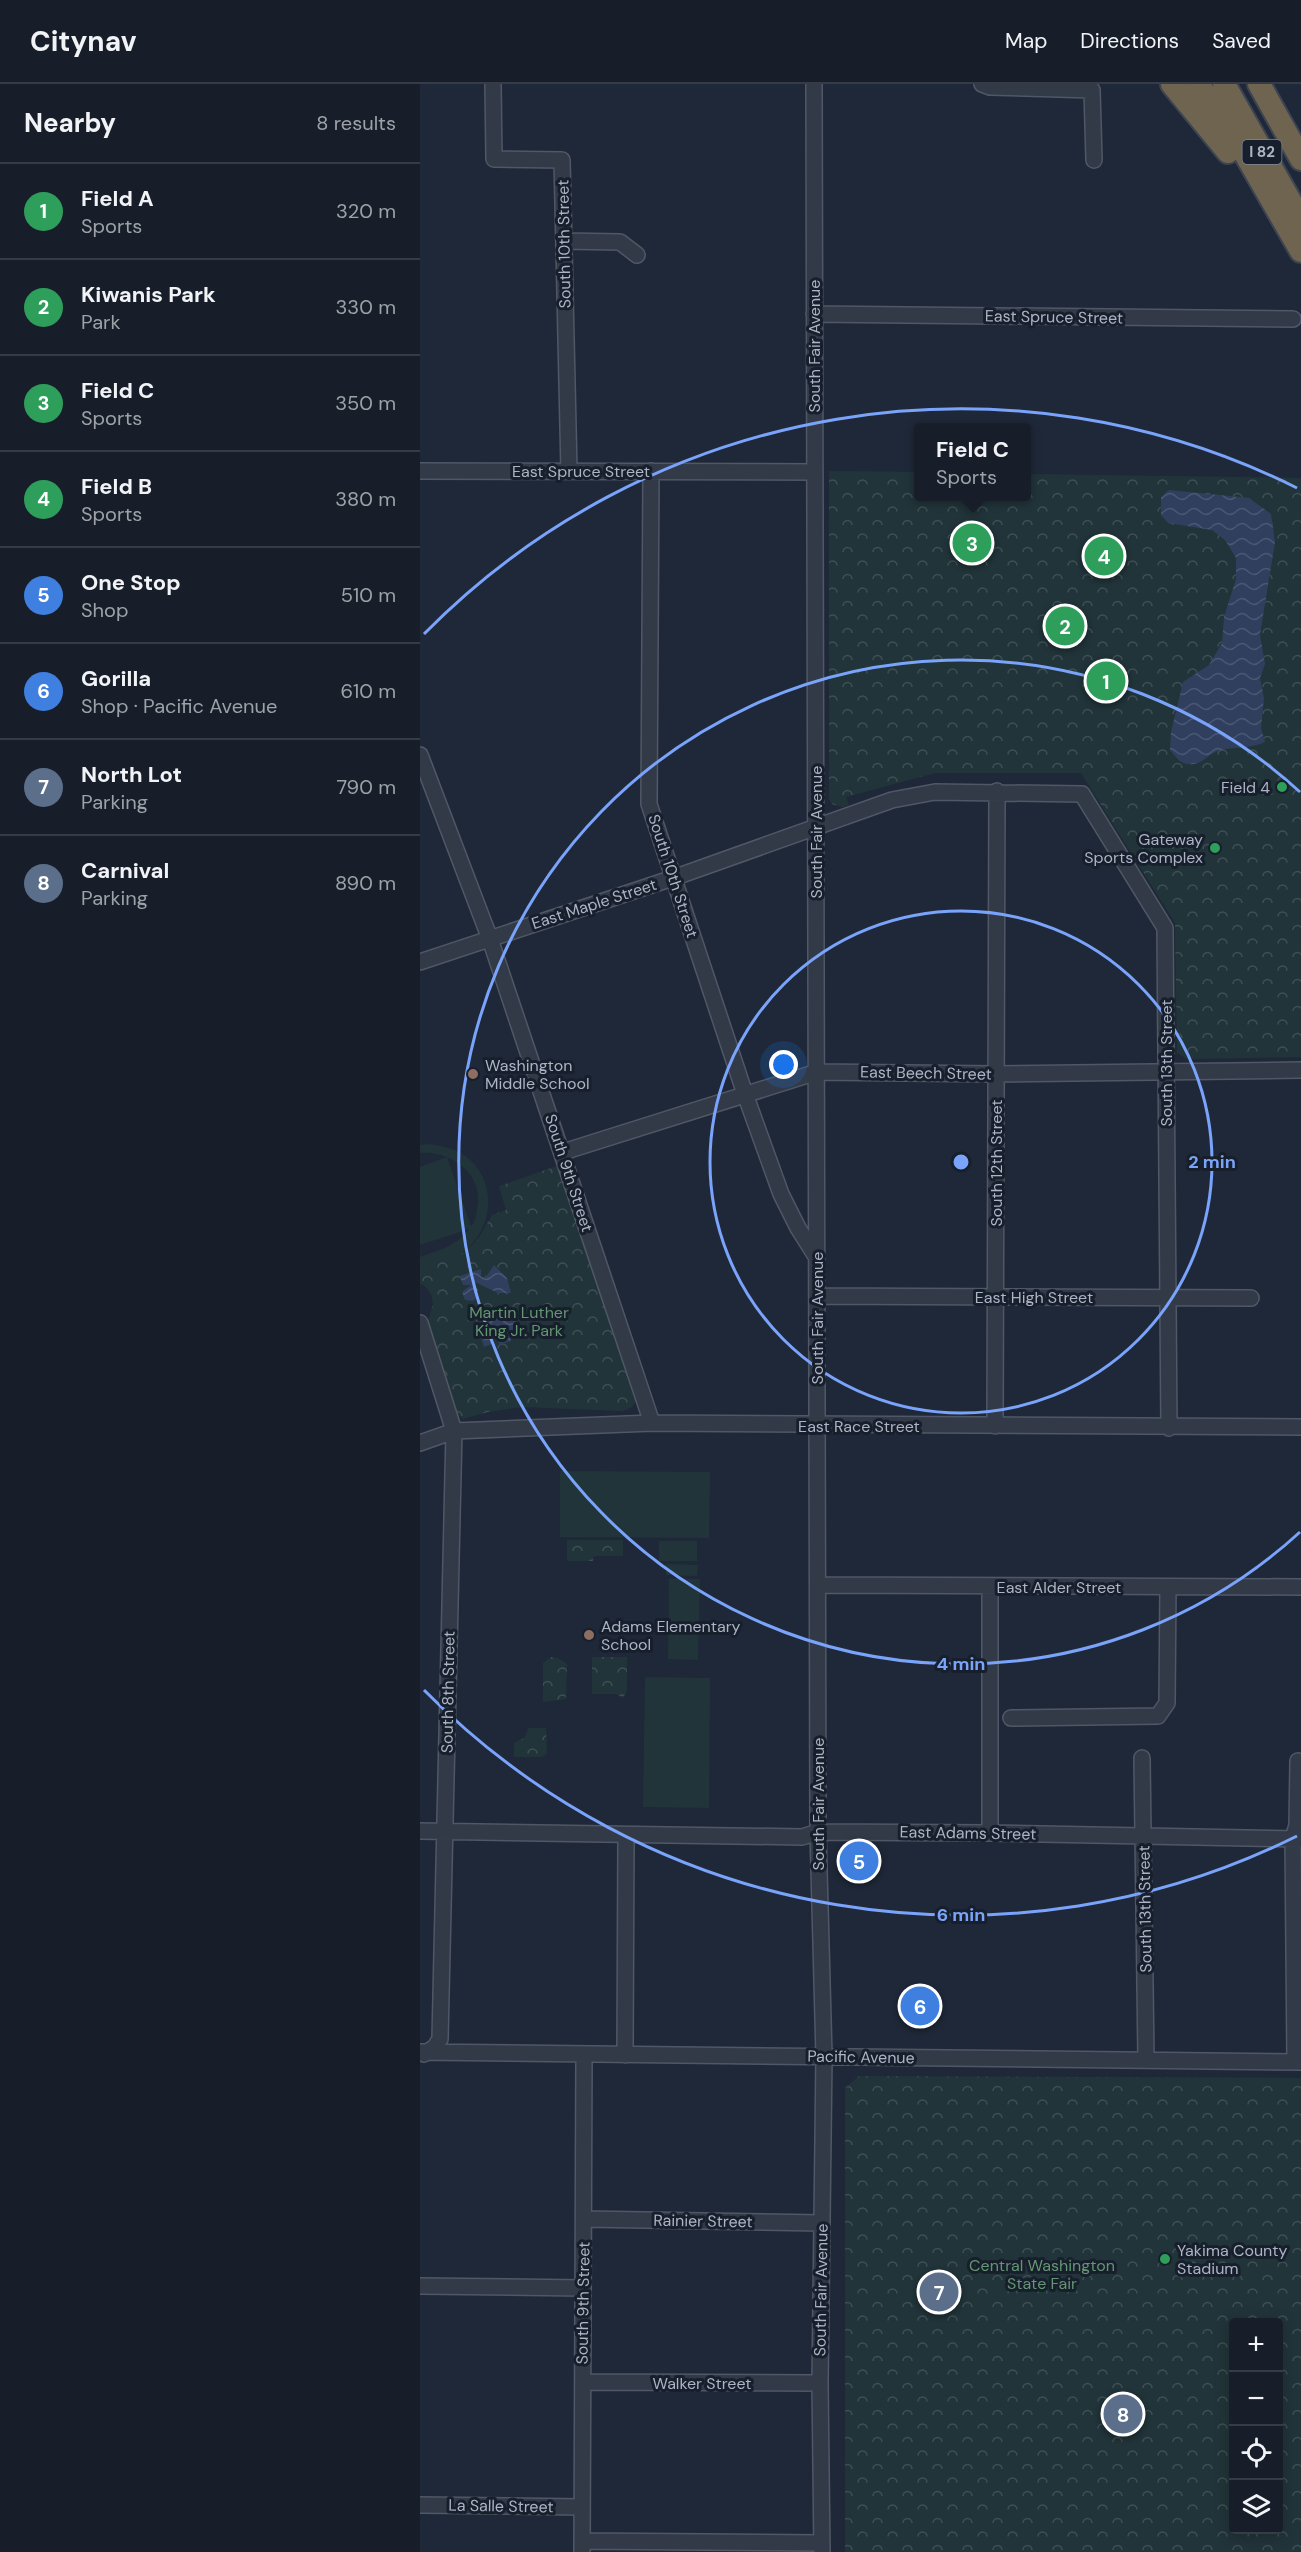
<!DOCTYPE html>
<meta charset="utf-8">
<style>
body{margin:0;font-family:"DM Sans",sans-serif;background:#242b36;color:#f1f3f6}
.controls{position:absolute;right:18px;bottom:18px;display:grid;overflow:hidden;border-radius:6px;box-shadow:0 3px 15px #0003}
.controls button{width:54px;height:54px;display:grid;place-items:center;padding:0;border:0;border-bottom:2px solid #363c47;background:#171e2a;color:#f1f3f6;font:30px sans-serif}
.you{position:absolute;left:364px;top:981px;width:21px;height:21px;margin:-15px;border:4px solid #fff;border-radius:50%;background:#1a73e8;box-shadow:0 0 0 9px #1a73e833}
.badge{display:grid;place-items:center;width:39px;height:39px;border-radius:50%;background:#1a73e8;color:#fff;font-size:20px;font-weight:700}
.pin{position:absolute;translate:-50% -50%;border:3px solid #fff;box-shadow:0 2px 6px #0006}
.popup{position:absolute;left:494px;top:339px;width:117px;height:78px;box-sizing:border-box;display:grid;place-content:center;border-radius:6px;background:#171e2a;filter:drop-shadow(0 2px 4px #0005);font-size:20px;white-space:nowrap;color:#9ea2a8}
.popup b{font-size:22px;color:#f1f3f6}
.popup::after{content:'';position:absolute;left:50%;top:100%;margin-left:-12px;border:12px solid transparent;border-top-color:#171e2a}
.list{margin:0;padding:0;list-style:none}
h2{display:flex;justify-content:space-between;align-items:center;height:78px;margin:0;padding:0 24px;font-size:26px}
h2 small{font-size:20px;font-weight:400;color:#9ea2a8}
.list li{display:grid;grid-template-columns:39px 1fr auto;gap:18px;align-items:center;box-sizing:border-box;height:96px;padding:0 24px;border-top:2px solid #363c47}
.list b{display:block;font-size:22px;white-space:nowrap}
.list p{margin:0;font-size:20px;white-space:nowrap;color:#9ea2a8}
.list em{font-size:20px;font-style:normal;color:#9ea2a8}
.icon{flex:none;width:33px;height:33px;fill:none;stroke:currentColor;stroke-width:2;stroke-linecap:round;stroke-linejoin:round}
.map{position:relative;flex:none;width:881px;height:2468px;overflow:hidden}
header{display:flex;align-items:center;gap:36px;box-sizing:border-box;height:84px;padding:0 30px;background:#171e2a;border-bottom:2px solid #363c47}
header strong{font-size:28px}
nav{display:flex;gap:33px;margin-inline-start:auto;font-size:21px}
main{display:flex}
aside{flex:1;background:#171e2a}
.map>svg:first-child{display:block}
.grass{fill:#213439}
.park{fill:url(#park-crowns);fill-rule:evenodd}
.water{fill:url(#water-waves)}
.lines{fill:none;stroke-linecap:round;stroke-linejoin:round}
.minor-casing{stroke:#505766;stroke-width:18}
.highway-casing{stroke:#3d4452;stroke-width:26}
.minor{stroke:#323a48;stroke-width:15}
.highway{stroke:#6e644f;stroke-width:22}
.ring{fill:none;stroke:#7aa4fc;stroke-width:3}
.leisure-dot{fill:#2e9e5b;stroke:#181f2c;stroke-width:2}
.education-dot{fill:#8d6e63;stroke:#181f2c;stroke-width:2}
.labels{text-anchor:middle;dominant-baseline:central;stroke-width:6;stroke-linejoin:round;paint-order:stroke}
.shield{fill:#181f2c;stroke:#808797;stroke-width:1.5}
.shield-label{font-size:15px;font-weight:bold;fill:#acb4c5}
.street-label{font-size:16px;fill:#acb4c5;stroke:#181f2c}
.poi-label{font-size:16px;fill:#acb4c5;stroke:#181f2c;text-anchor:start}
.park-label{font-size:16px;fill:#639672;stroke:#181f2c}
.centre{fill:#7aa4fc;stroke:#181f2c;stroke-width:3}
.ring-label{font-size:18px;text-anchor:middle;font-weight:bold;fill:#7aa4fc;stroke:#181f2c;stroke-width:6;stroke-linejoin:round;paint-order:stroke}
</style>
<header>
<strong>Citynav</strong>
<nav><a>Map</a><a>Directions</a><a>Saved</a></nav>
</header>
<main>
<aside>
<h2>Nearby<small>8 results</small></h2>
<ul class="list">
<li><span class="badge" style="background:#2e9e5b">1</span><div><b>Field A</b><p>Sports</p></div><em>320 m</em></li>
<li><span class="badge" style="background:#2e9e5b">2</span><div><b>Kiwanis Park</b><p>Park</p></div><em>330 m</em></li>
<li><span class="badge" style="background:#2e9e5b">3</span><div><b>Field C</b><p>Sports</p></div><em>350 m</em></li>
<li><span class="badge" style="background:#2e9e5b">4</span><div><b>Field B</b><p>Sports</p></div><em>380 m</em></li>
<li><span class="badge" style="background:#3f7fe0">5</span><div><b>One Stop</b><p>Shop</p></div><em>510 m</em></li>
<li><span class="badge" style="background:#3f7fe0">6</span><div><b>Gorilla</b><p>Shop · Pacific Avenue</p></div><em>610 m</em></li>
<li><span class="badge" style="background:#5c6f8a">7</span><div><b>North Lot</b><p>Parking</p></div><em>790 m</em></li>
<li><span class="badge" style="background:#5c6f8a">8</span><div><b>Carnival</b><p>Parking</p></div><em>890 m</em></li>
</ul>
</aside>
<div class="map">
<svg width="881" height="2468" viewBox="0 0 881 2468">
<defs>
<pattern id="park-crowns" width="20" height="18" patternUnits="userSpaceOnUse" patternTransform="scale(1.5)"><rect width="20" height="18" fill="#213439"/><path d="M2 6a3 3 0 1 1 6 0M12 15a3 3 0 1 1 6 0" fill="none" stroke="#3f4f54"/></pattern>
<pattern id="water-waves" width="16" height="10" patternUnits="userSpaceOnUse" patternTransform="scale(1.5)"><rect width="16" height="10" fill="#303f5e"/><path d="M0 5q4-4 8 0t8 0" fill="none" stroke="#4b5874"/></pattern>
</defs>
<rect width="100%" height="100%" fill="#1f2838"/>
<path class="grass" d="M9,1060C21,1062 33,1064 44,1071C77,1094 75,1141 46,1166C34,1177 15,1181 0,1186V1173C19,1166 37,1162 49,1145L0,1161V1083L27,1073L51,1142C55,1138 56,1132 57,1125C65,1091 31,1066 0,1069V1061Z
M140,1387L290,1388L289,1454L140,1453Z
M239,1457H277V1477H239Z
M246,1480L278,1481L277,1492L246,1491Z
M249,1495H280L278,1576L248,1575Z
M225,1593L290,1594L289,1724L223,1723Z"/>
<path class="park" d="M409,387L498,388V412H606V390L881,394V973L767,975L757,969L755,839L661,689H515L426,713L429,721L422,723L412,720L409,715Z
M137,1082L216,1317L212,1323L203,1327L102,1323L68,1328L43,1335L37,1330L8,1237L13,1220L11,1210L5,1202L0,1200V1186L45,1168L58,1155L72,1131L86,1126L79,1102Z
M147,1456H203V1472H174L173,1477H147Z
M131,1573L138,1574L147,1580L146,1615L123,1618V1579Z
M172,1573H207V1607L203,1614L196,1610H172Z
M109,1644H126L127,1669L123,1673H94V1659L104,1654Z
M439,1992L881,1994V2468H425V2004ZM814,2238H858V2446H814Z"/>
<path class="water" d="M749,406L829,414L851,430L855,458L840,551L845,580L840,594L844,614L841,644L845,658C827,666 814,662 798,667C788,670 781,682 769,680C760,680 755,672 750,666L751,648L763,598L789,581L802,559L804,533L816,495V474L805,456L792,446L748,439L741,431V413Z
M74,1181L87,1194L91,1209H78L55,1198L53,1200L58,1206V1213L53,1217L45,1216L42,1208L51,1201H43L40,1192L61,1185V1193H66Z
M80,1225H86L93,1234L95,1233L96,1237L94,1239L96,1246L89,1249L91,1257L80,1261L75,1253L71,1255L72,1260L64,1263L57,1242L75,1235V1229Z"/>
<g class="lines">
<g class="minor-casing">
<path id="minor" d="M73,0L74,75L142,76L149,387
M394,0L398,1748L404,1972L400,2299L402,2468
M562,0L570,3L672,6L674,76
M144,157L200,158L217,171
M394,230L873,235
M0,387L395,388
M231,387L229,720L325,1010L361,1110L378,1144L397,1174
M0,671L70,855L232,1339
M0,878L253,794L472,716L515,708L662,710L745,844L749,1344
M143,1068L397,988L576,990L881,986
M397,1212L831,1214
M0,1239L34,1347L20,1955L15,1963L4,1970
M575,1342L577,707
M0,1359L34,1347L232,1339L881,1343
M398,1501L881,1503
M591,1634L738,1632L747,1619L748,1503
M722,1674L726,1976
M0,1747L382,1753L398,1748L570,1749L881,1755
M570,1749V1503
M0,1968L881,1978
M205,1971L206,1751
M875,1978L873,1755L877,1741L878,1677
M164,2135L402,2139
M0,2202L163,2204
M163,2298L400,2299
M0,2421L162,2423
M163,2457L402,2459
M162,2468L164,1970"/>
</g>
<g class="highway-casing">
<path id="highway" d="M752,0L808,68
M778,0L816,54L881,167
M804,0L881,136
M839,0L881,75"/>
</g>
<use href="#minor" class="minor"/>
<use href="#highway" class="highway"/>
</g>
<g class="ring">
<circle cx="541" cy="1078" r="251"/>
<path d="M880 1448A502 502 0 1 1 880 708"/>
<path d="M877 1752A753 753 0 0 1 4 1606M4 550A753 753 0 0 1 877 404"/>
</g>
<g class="leisure-dot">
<circle cx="862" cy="703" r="6"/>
<circle cx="795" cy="764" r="6"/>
<circle cx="745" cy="2175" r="6"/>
</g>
<g class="education-dot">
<circle cx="53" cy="990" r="6"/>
<circle cx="169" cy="1551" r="6"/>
</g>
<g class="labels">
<rect class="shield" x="822.5" y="56" width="39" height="24" rx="4.5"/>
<g class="shield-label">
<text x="842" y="68">I 82</text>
</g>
<g class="street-label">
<text transform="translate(144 160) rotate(-91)">South 10th Street</text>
<text transform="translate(634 233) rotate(1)">East Spruce Street</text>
<text transform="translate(394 262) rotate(-90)">South Fair Avenue</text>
<text x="161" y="387">East Spruce Street</text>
<text transform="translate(396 748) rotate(-90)">South Fair Avenue</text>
<text transform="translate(253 792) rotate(72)">South 10th Street</text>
<text transform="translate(174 820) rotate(-18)">East Maple Street</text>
<text transform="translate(746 979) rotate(-90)">South 13th Street</text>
<text transform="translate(506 989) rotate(1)">East Beech Street</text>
<text transform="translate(576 1079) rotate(-90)">South 12th Street</text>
<text transform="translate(149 1089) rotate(72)">South 9th Street</text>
<text x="614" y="1213">East High Street</text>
<text transform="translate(397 1234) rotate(-90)">South Fair Avenue</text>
<text x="439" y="1342">East Race Street</text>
<text x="639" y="1503">East Alder Street</text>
<text transform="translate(28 1608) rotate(-89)">South 8th Street</text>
<text transform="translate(398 1720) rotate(-90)">South Fair Avenue</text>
<text transform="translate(548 1749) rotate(1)">East Adams Street</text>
<text transform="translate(725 1825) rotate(-91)">South 13th Street</text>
<text transform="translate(441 1973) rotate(1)">Pacific Avenue</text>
<text transform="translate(283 2137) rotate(1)">Rainier Street</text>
<text transform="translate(401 2206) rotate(-89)">South Fair Avenue</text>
<text transform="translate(163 2219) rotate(-89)">South 9th Street</text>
<text x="282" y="2299">Walker Street</text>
<text transform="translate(81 2422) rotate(1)">La Salle Street</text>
</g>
<g class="poi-label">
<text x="850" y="703" text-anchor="end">Field 4</text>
<text x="783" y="755" text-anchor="end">Gateway<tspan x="783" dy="18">Sports Complex</tspan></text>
<text x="65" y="981">Washington<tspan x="65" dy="18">Middle School</tspan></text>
<text x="181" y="1542">Adams Elementary<tspan x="181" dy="18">School</tspan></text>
<text x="757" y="2166">Yakima County<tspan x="757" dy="18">Stadium</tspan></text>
</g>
<g class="park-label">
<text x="99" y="1228">Martin Luther<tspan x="99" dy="18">King Jr. Park</tspan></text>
<text x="622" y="2181">Central Washington<tspan x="622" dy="18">State Fair</tspan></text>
</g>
</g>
<circle cx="541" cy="1078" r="9" class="centre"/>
<g class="ring-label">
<text x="792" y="1084">2 min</text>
<text x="541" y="1586">4 min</text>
<text x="541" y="1837">6 min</text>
</g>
</svg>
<div class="controls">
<button>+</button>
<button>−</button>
<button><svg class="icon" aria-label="locate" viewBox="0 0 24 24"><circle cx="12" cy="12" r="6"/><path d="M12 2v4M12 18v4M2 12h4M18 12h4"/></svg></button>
<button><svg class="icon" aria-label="layers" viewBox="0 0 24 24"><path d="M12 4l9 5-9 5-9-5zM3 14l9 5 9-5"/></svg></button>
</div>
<div class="you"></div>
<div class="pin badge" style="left:686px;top:597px;background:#2e9e5b">1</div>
<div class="pin badge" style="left:645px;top:542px;background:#2e9e5b">2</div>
<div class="pin badge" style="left:552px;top:459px;background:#2e9e5b">3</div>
<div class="popup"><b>Field C</b>Sports</div>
<div class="pin badge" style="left:684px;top:472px;background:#2e9e5b">4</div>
<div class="pin badge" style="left:439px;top:1777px;background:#3f7fe0">5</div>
<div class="pin badge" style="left:500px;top:1922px;background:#3f7fe0">6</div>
<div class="pin badge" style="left:519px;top:2208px;background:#5c6f8a">7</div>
<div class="pin badge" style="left:703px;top:2330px;background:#5c6f8a">8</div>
</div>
</main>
